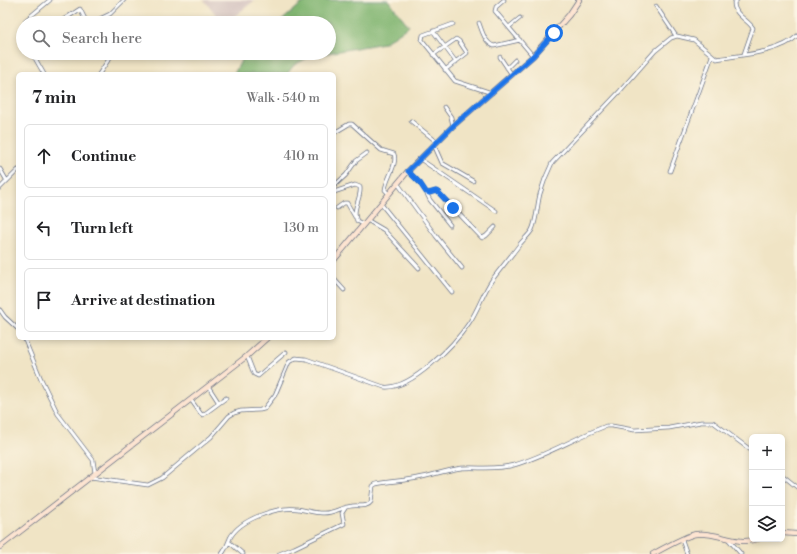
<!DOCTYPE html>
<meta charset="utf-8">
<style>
body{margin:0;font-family:"Libre Bodoni",serif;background:#f2f2f2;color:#202124}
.controls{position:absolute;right:12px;bottom:12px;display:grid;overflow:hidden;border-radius:6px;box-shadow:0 2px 6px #0003}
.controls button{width:36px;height:36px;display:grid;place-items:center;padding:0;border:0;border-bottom:1px solid #e0e0e0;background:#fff;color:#202124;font:20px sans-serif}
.stop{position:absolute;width:12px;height:12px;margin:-9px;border:3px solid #1a73e8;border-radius:50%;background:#fff}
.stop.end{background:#1a73e8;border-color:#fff;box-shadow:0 1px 4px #0008}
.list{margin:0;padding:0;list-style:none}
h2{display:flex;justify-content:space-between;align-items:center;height:52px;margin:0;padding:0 16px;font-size:17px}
h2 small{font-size:13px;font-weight:400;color:#757577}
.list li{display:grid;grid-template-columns:26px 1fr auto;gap:12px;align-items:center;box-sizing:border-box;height:64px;margin:0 8px 8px;padding:0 8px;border:1px solid #e0e0e0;border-radius:6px}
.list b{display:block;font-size:15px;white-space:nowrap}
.list em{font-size:13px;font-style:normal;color:#757577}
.icon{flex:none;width:22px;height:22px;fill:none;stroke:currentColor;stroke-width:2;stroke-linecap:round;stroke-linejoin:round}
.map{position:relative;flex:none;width:797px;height:554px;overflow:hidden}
.search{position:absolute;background:#fff;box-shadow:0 2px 6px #0003;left:16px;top:16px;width:320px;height:44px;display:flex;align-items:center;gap:10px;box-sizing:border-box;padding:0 14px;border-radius:22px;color:#757577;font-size:15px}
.panel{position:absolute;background:#fff;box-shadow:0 2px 6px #0003;left:16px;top:72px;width:320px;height:268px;border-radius:6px}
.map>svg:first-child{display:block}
.industrial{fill:#d1bfbd}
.forest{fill:#82b672;stroke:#4e7268}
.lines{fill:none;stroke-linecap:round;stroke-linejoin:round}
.street-casing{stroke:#666e82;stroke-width:4.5}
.secondary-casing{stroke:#666e82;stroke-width:6}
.street{stroke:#fff;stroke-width:3}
.secondary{stroke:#fde4d1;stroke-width:4.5}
.route{stroke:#1a73e8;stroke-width:5}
</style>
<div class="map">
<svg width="797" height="554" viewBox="0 0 797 554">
<rect width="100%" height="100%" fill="#fcf5e5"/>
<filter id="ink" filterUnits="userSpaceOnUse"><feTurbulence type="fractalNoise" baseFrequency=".025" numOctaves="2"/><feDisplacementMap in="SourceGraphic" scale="8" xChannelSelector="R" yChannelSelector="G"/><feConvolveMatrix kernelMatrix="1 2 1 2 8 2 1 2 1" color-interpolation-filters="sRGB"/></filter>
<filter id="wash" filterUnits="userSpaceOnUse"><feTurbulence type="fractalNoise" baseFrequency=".012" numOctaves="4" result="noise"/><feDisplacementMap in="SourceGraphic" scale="16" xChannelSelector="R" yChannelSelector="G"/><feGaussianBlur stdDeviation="0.9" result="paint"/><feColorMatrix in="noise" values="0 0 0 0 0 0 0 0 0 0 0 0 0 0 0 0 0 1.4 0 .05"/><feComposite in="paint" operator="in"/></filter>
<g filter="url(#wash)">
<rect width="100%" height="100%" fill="#f0e4c5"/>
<path class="industrial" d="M204,0H255L226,23H223Z"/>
<path class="forest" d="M310,0H388L409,26L384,43L311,56L294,65L287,74H234L245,53H329V23H279L301,4Z"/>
</g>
<g filter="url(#ink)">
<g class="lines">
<g class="street-casing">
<path id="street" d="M504,0L496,7L495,11L533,56
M737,0L734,3C734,15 747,19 753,28L744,54
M656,6L676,36
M106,16L110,23
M60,22L80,9L87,23
M25,23L26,20L50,0
M91,23L110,14L124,0
M132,23L133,22
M479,23C482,31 485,43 494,46L520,40
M453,24L423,35L422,40L455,81L492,93
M23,26V37
M509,27L520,18
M433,31L456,62
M32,53L44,74
M433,55L456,39L459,41L467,53L445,70
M500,57L512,75
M507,68L515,60
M99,74L113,53
M444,107L451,117L453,126
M411,121L437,142
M334,133L349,124H352L381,150L394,154C398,164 386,179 385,190L389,194
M434,145L442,163L473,181
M420,159L496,211
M0,169L7,181
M408,171L420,183L426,192L429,193L436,191L438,192L482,238L486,236L495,227
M670,171L712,56
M398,184L436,236L462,268
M334,186L346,175L356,161L367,153
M0,188L18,170
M334,192L355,185L360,187C362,198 351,209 357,221L363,224
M426,192L430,200L450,225
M381,204L452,292
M337,208L344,203H347L355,217
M367,220L384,230L419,268
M334,279L344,290
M0,310L5,317L18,329
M24,338L41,379L58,414L93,460L95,473
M247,356L254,374L258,376L286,352
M208,386L219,403
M191,400L201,414L203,415L226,398
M782,475L797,487
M90,477L148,485L162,478L211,437L229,416L234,413L241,411L260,410L264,409L275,395L289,362L296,358L306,359L384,387C411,390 455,344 469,323C478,310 483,293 492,280C501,268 511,256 520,244C524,239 529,235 532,230C537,219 537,206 540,194C543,183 547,173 552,163L620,91L655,51L671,38L677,36L694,40L717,59C740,55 780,53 797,36
M682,540L687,554
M729,540L741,554
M229,542L243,554
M222,554C226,549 228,543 230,538C240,519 278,506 298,509C306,510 314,513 322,513C333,514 341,507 352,506C358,505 367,508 371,502L373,486L376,484C389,481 404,481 418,478C433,475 447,470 462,468C480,467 496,470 514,465C546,456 574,438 606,426H612L634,430L669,428L701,422H713L752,451
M279,554L294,548L344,524L342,513L346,507"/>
</g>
<g class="secondary-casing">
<path id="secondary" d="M334,260L408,171L453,126L533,56L569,15L579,0
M782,533L797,534
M0,547L247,356L267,338
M653,554C662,549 689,534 697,534C718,532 736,546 758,539"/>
</g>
<use href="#street" class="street"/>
<use href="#secondary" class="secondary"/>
</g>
</g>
<g class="lines" filter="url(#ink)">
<path class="route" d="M453,208L438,192L436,191L429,193L426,192L420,183L408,171L453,126L533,56L554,33"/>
</g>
</svg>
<div class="controls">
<button>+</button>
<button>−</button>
<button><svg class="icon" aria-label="layers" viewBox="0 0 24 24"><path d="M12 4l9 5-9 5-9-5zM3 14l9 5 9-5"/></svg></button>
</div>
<div class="stop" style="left:554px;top:33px"></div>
<div class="stop end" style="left:453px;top:208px"></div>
<div class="search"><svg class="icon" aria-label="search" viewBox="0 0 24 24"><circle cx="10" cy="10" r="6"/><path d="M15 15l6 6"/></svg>Search here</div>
<section class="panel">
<h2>7 min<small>Walk · 540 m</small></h2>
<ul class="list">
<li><svg class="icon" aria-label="ahead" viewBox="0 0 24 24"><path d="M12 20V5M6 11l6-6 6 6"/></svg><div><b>Continue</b></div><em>410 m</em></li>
<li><svg class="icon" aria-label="left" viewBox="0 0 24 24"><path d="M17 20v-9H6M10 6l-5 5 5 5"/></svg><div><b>Turn left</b></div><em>130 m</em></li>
<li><svg class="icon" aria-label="arrive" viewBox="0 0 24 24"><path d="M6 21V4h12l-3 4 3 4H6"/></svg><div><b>Arrive at destination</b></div></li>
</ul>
</section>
</div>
